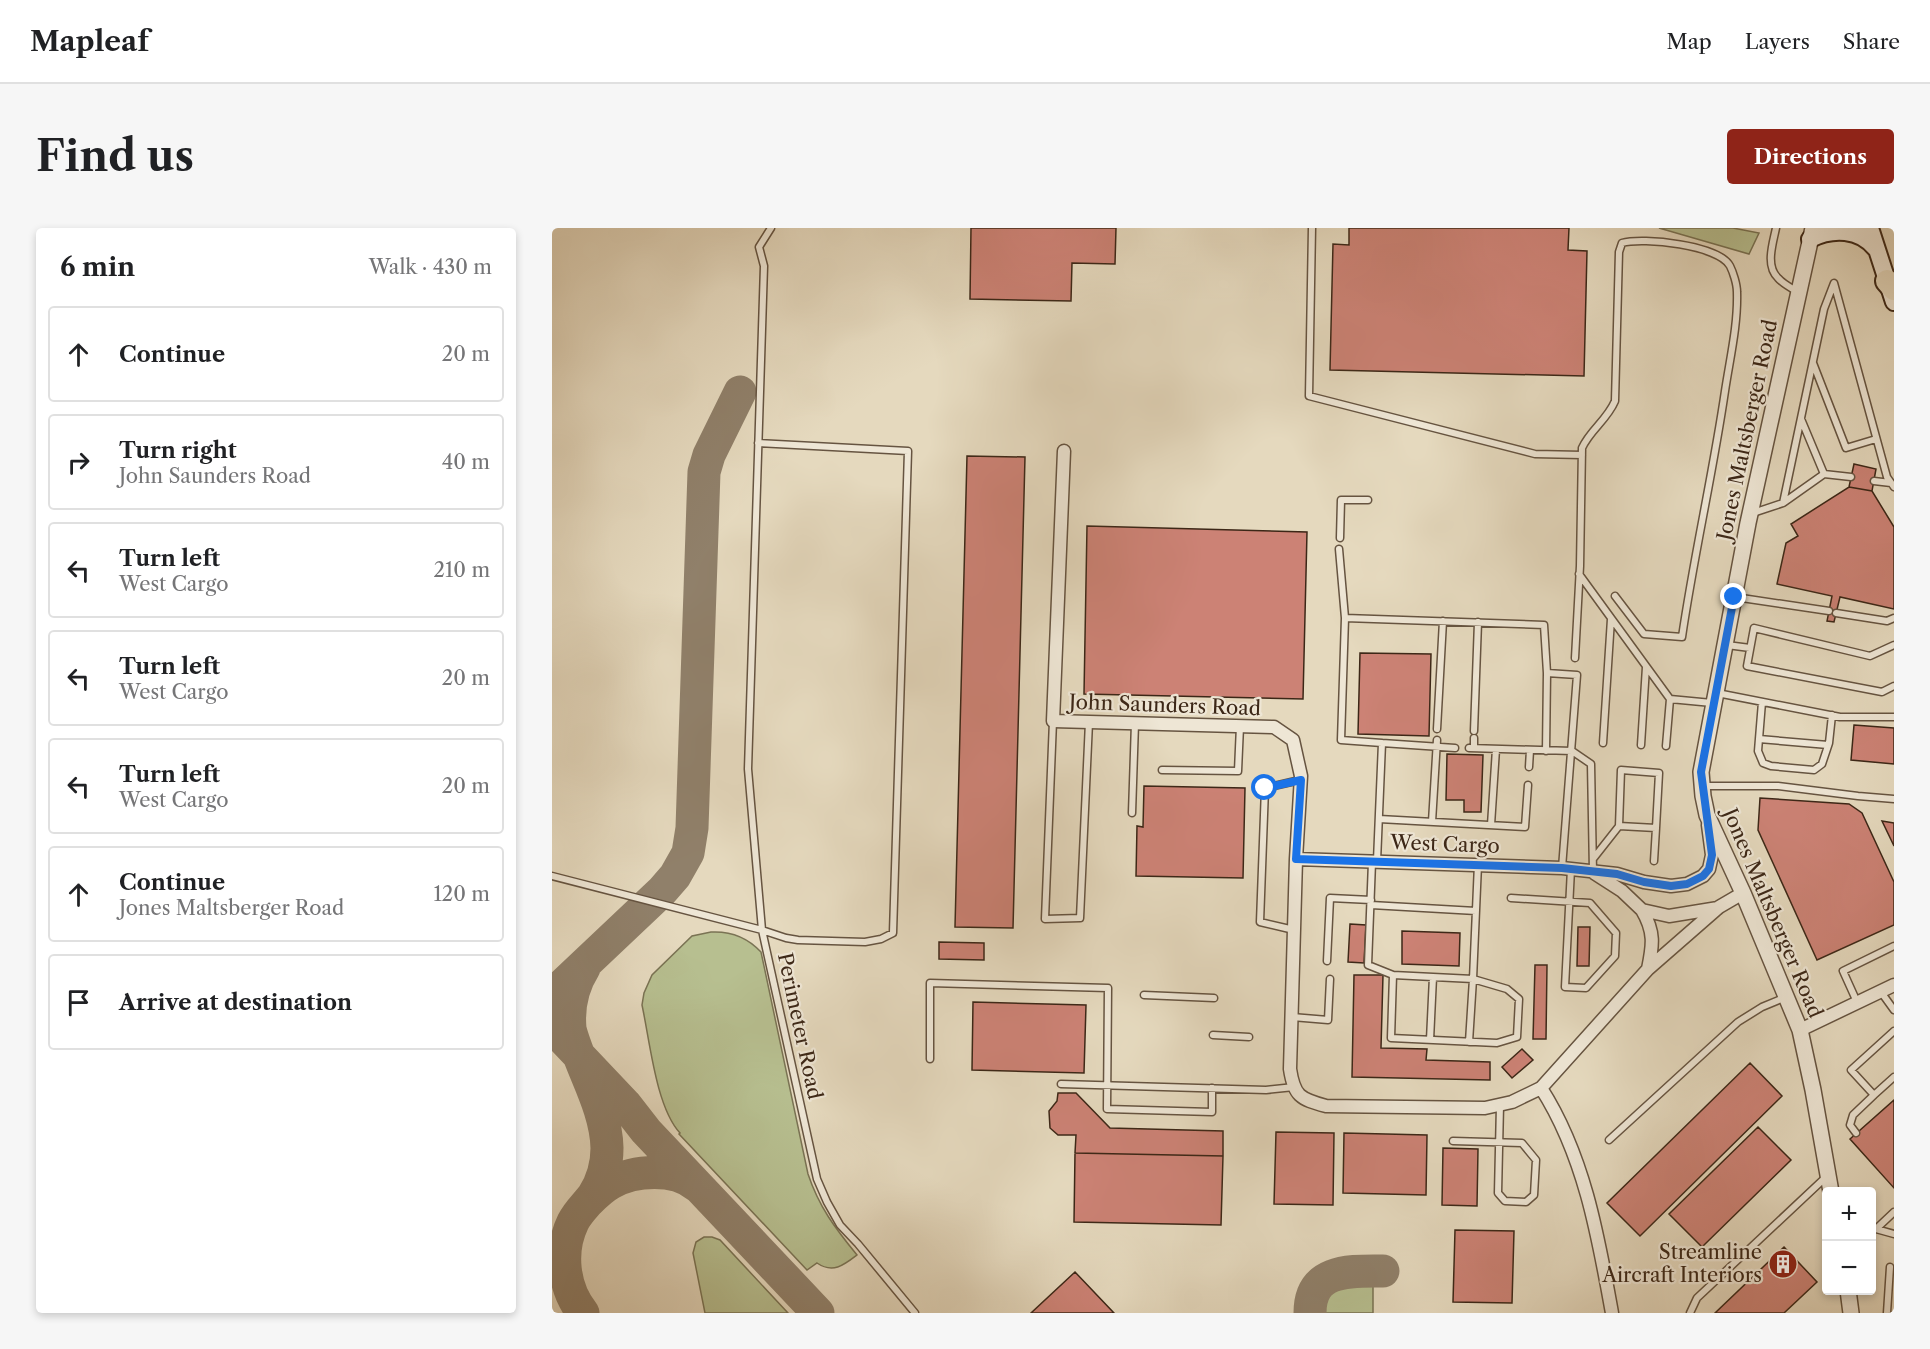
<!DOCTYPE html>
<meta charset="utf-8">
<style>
body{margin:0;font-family:"Libre Caslon Text",serif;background:#f6f6f6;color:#202124}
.controls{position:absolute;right:18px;bottom:18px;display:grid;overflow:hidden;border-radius:6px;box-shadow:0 3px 9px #0003}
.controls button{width:54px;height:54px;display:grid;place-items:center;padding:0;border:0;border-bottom:2px solid #e0e0e0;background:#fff;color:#202124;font:30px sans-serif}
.stop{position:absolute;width:18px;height:18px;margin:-14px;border:4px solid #1a73e8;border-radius:50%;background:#fff}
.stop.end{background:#1a73e8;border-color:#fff;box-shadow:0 2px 6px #0008}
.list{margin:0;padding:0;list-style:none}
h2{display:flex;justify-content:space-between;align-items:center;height:78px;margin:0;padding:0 24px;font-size:26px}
h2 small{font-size:20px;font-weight:400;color:#757577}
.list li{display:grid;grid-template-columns:39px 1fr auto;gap:18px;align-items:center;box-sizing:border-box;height:96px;margin:0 12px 12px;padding:0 12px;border:2px solid #e0e0e0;border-radius:6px}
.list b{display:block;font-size:22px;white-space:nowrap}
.list p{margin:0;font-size:20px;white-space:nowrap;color:#757577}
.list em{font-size:20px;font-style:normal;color:#757577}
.icon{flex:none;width:33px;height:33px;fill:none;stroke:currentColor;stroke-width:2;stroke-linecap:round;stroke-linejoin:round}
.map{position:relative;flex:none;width:1342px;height:1085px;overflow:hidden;border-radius:6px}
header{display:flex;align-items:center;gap:36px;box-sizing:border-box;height:84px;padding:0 30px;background:#fff;border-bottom:2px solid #e0e0e0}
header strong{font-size:28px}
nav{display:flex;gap:33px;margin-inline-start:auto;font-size:21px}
.intro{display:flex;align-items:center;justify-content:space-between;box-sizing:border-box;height:144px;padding:0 36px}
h1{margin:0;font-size:42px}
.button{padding:15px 27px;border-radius:6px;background:#8f2418;color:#fff;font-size:21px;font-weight:700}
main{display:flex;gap:36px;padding:0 36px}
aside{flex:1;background:#fff;border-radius:6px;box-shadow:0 3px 9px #0003}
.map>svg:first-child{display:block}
.green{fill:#b7bf90;stroke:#7a7354;stroke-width:1.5}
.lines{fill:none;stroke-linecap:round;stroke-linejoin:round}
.taxiway{stroke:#90806a;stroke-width:33}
.building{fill:#cc8275;stroke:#3c2717;stroke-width:1.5}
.service-casing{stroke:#665441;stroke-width:9}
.minor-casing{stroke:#665441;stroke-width:15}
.tertiary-casing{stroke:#665441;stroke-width:18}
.secondary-casing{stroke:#3c2717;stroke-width:20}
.motorway-casing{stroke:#3c2717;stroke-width:26}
.service{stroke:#eee6d5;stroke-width:6}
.minor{stroke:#eee6d5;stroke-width:12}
.tertiary{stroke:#eee6d5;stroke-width:15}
.secondary{stroke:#eee6d5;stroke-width:16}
.motorway{stroke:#e5d9be;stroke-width:22}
.route{stroke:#1a73e8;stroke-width:8}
.labels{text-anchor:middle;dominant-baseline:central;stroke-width:4.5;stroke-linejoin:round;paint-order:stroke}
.street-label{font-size:20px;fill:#3c2717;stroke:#eee6d5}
.poi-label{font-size:20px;fill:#3c2717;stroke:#eee6d5;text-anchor:end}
</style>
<header>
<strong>Mapleaf</strong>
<nav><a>Map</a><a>Layers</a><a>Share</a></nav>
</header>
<div class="intro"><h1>Find us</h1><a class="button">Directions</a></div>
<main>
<aside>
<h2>6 min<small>Walk · 430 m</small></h2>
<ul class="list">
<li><svg class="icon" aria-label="ahead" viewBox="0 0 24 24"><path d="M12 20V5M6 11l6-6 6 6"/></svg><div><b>Continue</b></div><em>20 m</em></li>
<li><svg class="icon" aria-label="right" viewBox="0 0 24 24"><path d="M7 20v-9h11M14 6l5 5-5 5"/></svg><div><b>Turn right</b><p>John Saunders Road</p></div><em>40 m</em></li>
<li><svg class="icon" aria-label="left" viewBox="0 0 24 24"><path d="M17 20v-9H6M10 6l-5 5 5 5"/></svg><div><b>Turn left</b><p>West Cargo</p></div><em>210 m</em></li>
<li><svg class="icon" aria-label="left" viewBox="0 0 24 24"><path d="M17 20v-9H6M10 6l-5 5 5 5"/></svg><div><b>Turn left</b><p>West Cargo</p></div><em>20 m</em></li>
<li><svg class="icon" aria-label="left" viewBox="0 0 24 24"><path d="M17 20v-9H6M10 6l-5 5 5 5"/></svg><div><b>Turn left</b><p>West Cargo</p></div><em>20 m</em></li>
<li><svg class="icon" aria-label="ahead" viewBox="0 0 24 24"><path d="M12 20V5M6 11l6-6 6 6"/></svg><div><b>Continue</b><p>Jones Maltsberger Road</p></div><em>120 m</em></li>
<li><svg class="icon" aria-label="arrive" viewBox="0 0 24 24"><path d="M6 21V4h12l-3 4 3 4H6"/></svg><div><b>Arrive at destination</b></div></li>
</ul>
</aside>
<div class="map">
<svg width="1342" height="1085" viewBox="0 0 1342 1085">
<rect width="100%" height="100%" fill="#e5d9be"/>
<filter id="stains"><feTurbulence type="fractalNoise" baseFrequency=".00333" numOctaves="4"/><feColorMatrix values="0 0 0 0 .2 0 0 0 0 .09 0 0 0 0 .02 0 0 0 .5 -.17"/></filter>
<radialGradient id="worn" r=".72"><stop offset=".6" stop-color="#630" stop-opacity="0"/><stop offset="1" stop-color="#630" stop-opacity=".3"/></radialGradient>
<path class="green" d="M1107,0H1181L1207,5L1197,26Z
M159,704C178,703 196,710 209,724L256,946C267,979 283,1000 305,1027C292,1037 281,1046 265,1035L255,1042L127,906L128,905C104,879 98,814 90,777L92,765L100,747L140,708Z
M152,1009H160L168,1012L236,1085H153L141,1025L144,1014Z
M799,1053L821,1055V1085H769C771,1067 781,1057 799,1053Z"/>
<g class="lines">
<path class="taxiway" d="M0,767L110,663L123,648L136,625L140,600L152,244L157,227L188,164
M0,799L73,876L94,903L266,1085
M37,973C43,967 50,960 59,955C82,942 123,939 145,958
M31,1085C11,1060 7,1023 21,994C26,984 34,977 41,968C50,954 55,936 55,920C54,878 28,840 18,801C16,778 20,759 32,740
M758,1085C758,1040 799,1043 831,1043"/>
</g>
<path class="building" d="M419,0H564L563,36L520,35L519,73L418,71Z
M797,0H1017L1016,22L1035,23L1032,148L778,142L781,16L797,17Z
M415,228L473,229L461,700L403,699Z
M1302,236L1324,241L1320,263L1297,259Z
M1297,259L1320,263L1342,299V381L1288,369L1282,394L1275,393L1280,368L1225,356L1234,315L1246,308L1239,296Z
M535,298L755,304L751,471L532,466Z
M808,425L879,426L877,508L806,506Z
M1302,497L1342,500V536L1299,532Z
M895,526L931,527L929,584H912V572H894Z
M592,558L693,560L691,650L584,648L585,598L591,599Z
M1208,570L1297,576L1310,585L1342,654V697L1265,732L1206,602Z
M1330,593L1342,595V618Z
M798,696L814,697L812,735L796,734Z
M1026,699H1038L1037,738H1025Z
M850,703L908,705L907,738L850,736Z
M387,714L432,715V732L387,731Z
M983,737H995L994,811H981Z
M802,747H831L829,820L875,821L874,832L938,834V852L800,849Z
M421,774L534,777L532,845L420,842Z
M970,821L981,832L960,850L950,839Z
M1198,835L1230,868L1088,1008L1055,975Z
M506,865H524L558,900L671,903V928L523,925L524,907H506L498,900L497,883L505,873Z
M1342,872V960L1298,911Z
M1206,899L1239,932L1150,1019L1117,986Z
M724,904L782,905L781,977L722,976Z
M792,905L875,907L874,967L791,965Z
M891,920L926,921L925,978L890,977Z
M523,925L671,928L669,997L522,994Z
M903,1002L962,1003L960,1075L901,1074Z
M1232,1019L1265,1054L1232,1085H1163Z
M523,1044L562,1085H479Z"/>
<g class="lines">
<g class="service-casing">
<path id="service" d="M760,0L757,168L983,226L1030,227
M1224,0C1221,15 1213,38 1226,50C1231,56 1239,60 1246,64
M1261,135L1294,220L1324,211
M206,215L356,223L341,705L329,711L313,714L246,712L234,710L210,702L196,541L212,38L207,19L219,0
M1272,246L1299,249
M1322,253L1339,255
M1231,275L1272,246L1249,191
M1198,286L1231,275L1272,81L1282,55L1335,249L1342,259
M788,310L789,272H816
M787,321L793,390
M1027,346L1118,471L1160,475
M1183,369L1277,383
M1284,385L1335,393L1342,390
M1175,417L1198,420
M1342,417L1318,428L1202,400L1195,438L1330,464L1342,458
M1023,430L1028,338L1030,220C1038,202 1055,192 1063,173L1067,24L1070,15C1091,9 1167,17 1178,38C1181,44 1185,56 1185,64C1186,97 1178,130 1173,163C1161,245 1142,327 1130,409L1092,406L1063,368
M1165,465L1288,489H1342
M1210,474L1206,523L1211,535L1219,538L1262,542L1270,536L1277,515L1280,487
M501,493L493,691L528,690L537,494
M885,501L891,393
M922,503L926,394
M1207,511L1276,517
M830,515L789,512L793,390L992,397L995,445L1025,447L1010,640
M1051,515L1059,391
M1089,517L1094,439
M1114,518L1118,471
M917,520L1020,523L1039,536L1041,644
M922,520V510
M994,523L995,445
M977,539L978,522
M610,542L686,543L688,498
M1069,542L1107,545L1104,600L1067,598Z
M1151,558H1226L1306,568L1342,571
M580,585L583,495
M827,591L973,599L976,557
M880,594L885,512
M939,597L944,521
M1041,631L1067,598
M825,633L830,515L903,520
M1102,633L1104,600
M820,634L816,737L841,747L921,751L926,636
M0,648L210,702L265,951L275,974L288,997L306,1016L363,1085
M959,670L1038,675L1064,705L1063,728L1034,760L1013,759L1019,641
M819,677L924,683
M742,702L708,694L713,560L748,552
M775,733L778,670L819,672
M841,747L839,810L945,815L965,809L967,771L955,761L921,751L917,814
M1329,764L1342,782
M592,767L662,770
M1305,774L1291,743L1342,718
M740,789L776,792L778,751
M1342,803L1299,842L1322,867L1342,849
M661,807L697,809
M878,812L881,749
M378,831V755L556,760L555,881L660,884V860
M509,856L714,862L742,859
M1304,905L1298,897L1301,887L1322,867
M1057,912L1186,794L1210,779L1234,769
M901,913L970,915L984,932L982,967L974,974L953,973L946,965L948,877
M1324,1001L1342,1006
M1320,1002L1324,1001L1342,984
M1138,1085L1145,1070L1274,949
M1335,1085L1338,1039"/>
</g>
<g class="minor-casing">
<path id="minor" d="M512,223L501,493L722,499L741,512L749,548L744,631L738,841C742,868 748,871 774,878L933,880L960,874L989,860L1096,741L1167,679L1191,665
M744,631L1010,640L1065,646L1092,654L1119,658L1135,656L1151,648L1157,641L1160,627L1156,597
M1042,645L1070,663L1090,682L1117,688L1166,680
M1090,682C1103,704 1101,717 1096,741
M1248,802L1342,757
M989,860C1032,927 1046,1007 1060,1085"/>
</g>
<g class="tertiary-casing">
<path id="tertiary" d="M1261,0L1196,295L1149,544L1151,568L1155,587L1191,665L1248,802L1261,862L1279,964
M1296,1062L1299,1085"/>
</g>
<g class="secondary-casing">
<path id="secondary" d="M1318,0L1342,74
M1258,11C1280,0 1308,0 1324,21"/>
</g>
<g class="motorway-casing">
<path id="motorway" d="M1335,53L1342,61"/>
</g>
<use href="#service" class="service"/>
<use href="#minor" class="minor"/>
<use href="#tertiary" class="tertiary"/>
<use href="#secondary" class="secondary"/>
<use href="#motorway" class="motorway"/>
</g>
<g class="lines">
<path class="route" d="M713,560L749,552L744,631L1010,640L1065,646L1092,654L1119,658L1135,656L1151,648L1157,641L1160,627L1149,544L1182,369"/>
</g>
<defs>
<g id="building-disc" transform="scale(1.5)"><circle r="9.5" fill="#8f2418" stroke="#eee6d5"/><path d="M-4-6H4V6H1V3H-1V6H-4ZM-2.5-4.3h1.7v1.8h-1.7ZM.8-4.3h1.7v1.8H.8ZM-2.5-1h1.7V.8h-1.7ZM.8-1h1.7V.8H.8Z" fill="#fff"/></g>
</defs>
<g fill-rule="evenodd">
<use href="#building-disc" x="1231" y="1036"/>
</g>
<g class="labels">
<g class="street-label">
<text transform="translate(1195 202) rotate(-78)">Jones Maltsberger Road</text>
<text transform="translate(613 477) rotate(2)">John Saunders Road</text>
<text transform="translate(893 616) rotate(2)">West Cargo</text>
<text transform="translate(1221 685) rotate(67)">Jones Maltsberger Road</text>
<text transform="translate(248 798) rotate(78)">Perimeter Road</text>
</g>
<g class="poi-label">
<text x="1210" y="1024">Streamline<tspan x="1210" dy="23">Aircraft Interiors</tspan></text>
</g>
</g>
<rect width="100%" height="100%" filter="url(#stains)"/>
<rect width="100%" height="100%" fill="url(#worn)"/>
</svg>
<div class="controls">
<button>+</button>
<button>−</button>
</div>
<div class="stop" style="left:713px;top:560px"></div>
<div class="stop end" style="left:1182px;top:369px"></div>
</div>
</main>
